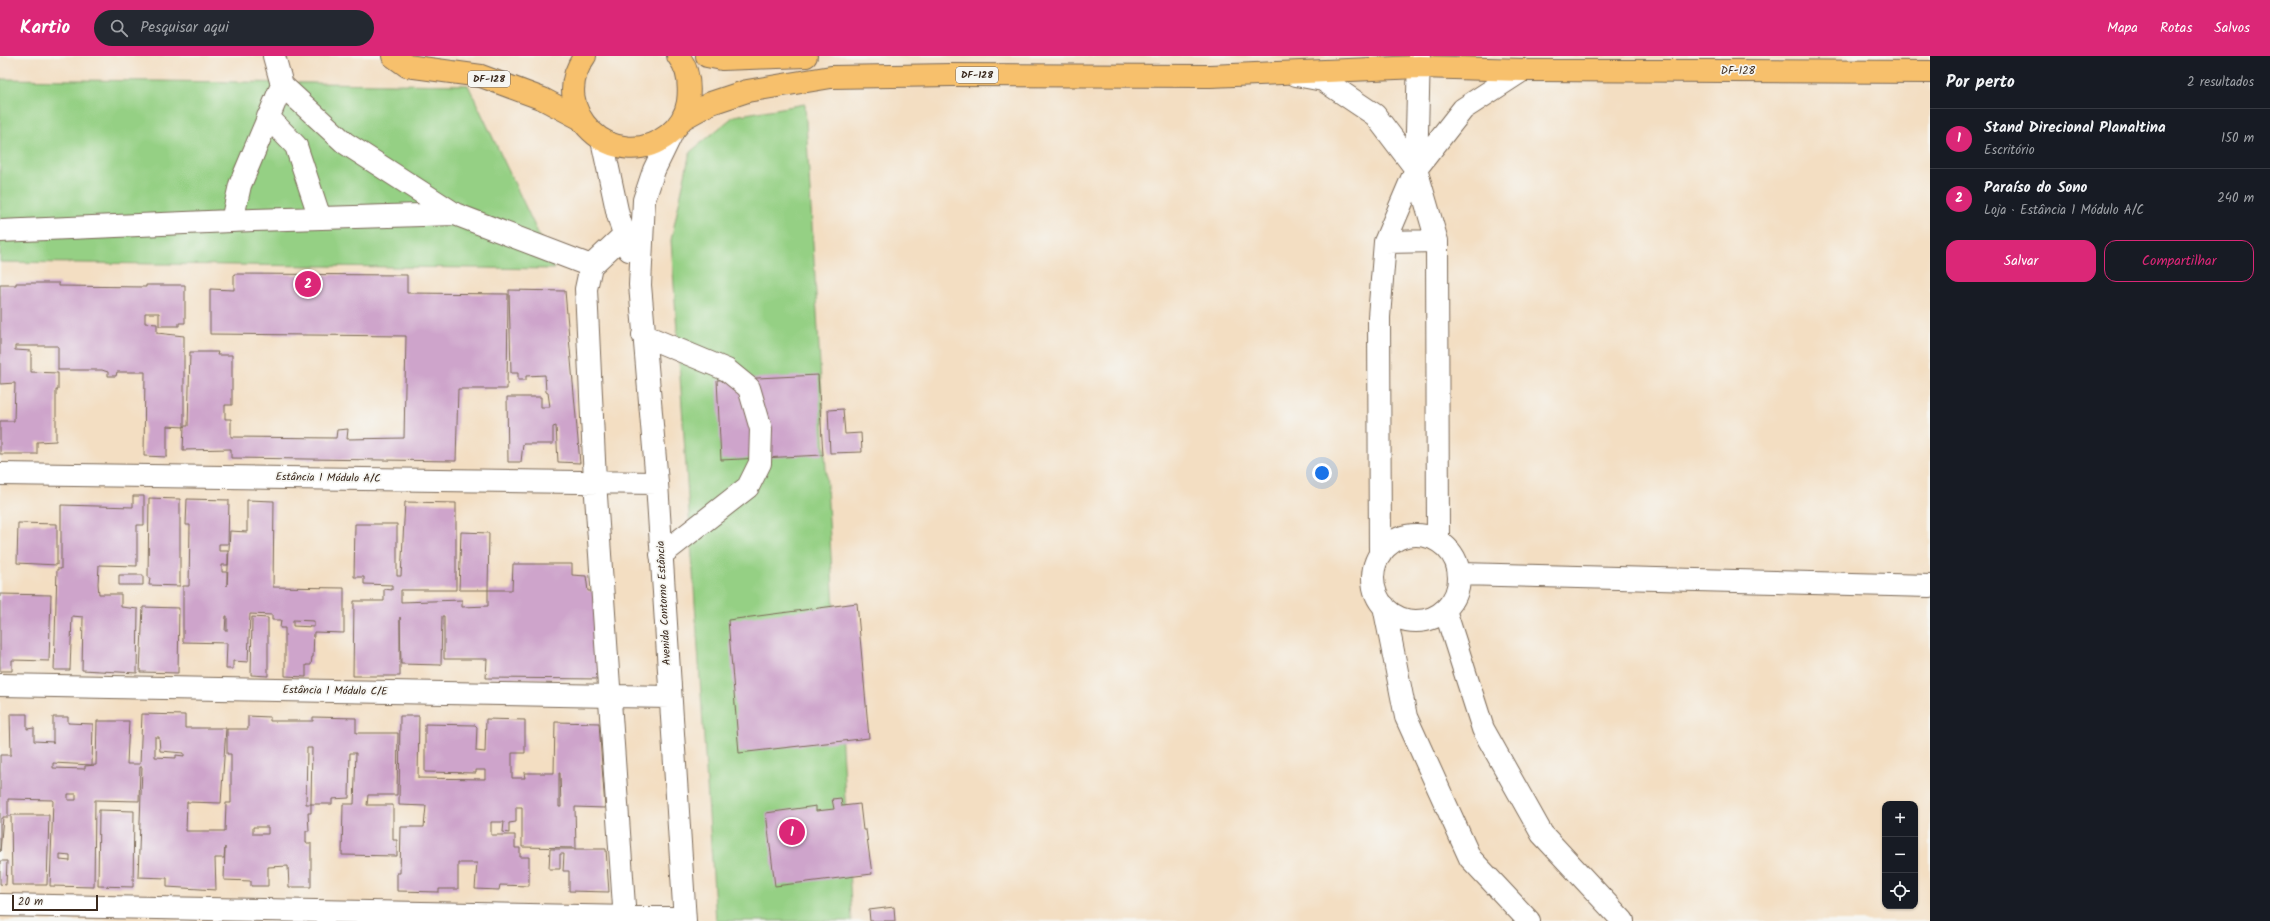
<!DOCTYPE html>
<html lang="pt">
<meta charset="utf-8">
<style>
body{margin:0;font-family:Kalam,sans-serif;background:#242831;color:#f1f3f6}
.controls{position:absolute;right:12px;bottom:12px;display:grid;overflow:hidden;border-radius:8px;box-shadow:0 1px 3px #0004}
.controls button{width:36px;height:36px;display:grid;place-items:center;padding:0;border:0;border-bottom:1px solid #363941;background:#171b24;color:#f1f3f6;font:20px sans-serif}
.scale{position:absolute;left:12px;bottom:10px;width:86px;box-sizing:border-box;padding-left:4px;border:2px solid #3b2a1e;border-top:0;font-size:11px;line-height:14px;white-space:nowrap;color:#3b2a1e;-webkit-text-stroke:3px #f6f6f2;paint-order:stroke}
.you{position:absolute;left:1322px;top:417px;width:14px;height:14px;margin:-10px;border:3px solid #fff;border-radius:50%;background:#1a73e8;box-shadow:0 0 0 6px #1a73e833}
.badge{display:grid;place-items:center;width:26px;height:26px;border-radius:50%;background:#db2777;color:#fff;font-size:13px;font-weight:700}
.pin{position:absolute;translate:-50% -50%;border:2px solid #fff;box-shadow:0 1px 4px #0006}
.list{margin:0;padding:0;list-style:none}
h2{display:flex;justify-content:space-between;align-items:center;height:52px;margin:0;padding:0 16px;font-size:17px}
h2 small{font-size:13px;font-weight:400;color:#9ea1a6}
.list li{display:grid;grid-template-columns:26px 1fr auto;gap:12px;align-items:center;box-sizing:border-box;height:60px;padding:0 16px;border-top:1px solid #363941}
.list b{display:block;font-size:15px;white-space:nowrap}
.list p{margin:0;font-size:13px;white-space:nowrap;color:#9ea1a6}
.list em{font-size:13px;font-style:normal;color:#9ea1a6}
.actions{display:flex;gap:8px;padding:12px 16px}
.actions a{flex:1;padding:9px 0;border:1px solid #db2777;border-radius:12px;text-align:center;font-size:14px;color:#db2777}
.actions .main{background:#db2777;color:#fff}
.icon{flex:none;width:22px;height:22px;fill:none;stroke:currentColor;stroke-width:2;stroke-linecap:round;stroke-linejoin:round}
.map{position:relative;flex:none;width:1930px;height:865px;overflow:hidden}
header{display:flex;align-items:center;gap:24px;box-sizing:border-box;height:56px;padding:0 20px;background:#db2777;color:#fff}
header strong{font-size:19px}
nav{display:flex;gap:22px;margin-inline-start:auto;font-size:14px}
.search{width:280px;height:36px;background:#242831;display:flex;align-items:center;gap:10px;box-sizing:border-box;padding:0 14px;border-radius:22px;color:#9ea1a6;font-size:15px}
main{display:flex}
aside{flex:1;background:#171b24}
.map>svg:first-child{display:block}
.green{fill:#95d084;stroke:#687d51}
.building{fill:#cea4cb;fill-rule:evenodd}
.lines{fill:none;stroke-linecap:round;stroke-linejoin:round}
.minor-casing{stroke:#7b6957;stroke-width:24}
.major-casing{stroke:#7b6957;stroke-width:24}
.minor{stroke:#fff;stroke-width:22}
.major{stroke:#f7c06c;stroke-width:22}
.labels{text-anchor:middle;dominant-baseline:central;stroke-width:3.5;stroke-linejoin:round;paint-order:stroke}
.shield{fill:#f6f6f2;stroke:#73675e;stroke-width:1}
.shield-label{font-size:10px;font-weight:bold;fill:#3b2a1e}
.street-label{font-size:11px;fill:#3b2a1e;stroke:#f6f6f2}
</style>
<header>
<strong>Kartio</strong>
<div class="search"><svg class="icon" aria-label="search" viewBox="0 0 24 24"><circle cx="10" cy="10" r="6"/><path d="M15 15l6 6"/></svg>Pesquisar aqui</div>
<nav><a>Mapa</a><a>Rotas</a><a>Salvos</a></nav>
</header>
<main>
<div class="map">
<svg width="1930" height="865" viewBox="0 0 1930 865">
<rect width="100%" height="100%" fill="#f6f6f2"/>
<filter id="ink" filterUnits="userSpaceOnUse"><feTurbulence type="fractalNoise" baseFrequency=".025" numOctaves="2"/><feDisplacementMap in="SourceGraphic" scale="8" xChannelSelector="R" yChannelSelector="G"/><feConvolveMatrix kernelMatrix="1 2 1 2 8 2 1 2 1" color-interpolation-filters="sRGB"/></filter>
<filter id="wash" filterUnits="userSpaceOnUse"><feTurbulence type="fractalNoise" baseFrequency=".012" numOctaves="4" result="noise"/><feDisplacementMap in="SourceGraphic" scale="16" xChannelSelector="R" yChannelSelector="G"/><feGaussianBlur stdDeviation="0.9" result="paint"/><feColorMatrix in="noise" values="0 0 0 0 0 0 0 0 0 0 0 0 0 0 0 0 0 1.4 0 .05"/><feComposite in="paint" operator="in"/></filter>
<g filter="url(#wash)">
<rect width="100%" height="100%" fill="#f3dec2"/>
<path class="green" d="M0,23L468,29L555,213L0,206Z
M805,48L852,865H716L671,184L690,96L734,60Z"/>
<g id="blocks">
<path class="building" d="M234,218L407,219V237L508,238L507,333H458L456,405L231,402V393L183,394L184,370H188L190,296H218L217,299H232V349H225V363H231V381L336,382L337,374L348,373L347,383L404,382L406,280L210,278V233L234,234Z
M16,227H59V230L146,231V229H185V267H179V270H159V257H145V267L157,268V277L184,280V371L167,370V401L144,400L145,316H117L116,320H108V316L102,314H58V290H15V294L31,295V316L58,317V334H56V385L37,386V398H0V365H14L15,327L0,328V229H16Z
M509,234L565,235L580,407L558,406L556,370L553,371V388H523L521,406H508L507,341H541V351H550L548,337L546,336L545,319L526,320V324H518V317H511Z
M818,319L823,399L721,404L717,324Z
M843,353L845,378L861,377L862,396L830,397L828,354Z
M133,440H144V469H137V510L99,509L98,528L99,538H121V551L138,553L137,617L82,614L83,561L72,560L70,614H54L57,513H61V449L133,451Z
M149,442L180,443V530L149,529L150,522H148Z
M187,443L229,444L228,488H219V495H228V509H222V516H227V530L230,475L247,476V444L274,445L273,531L344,532V577L314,576L313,601H312L311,609H306V621L285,620V572H280L281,564H272V559L250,558L248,606L233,605V613H226L227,587L183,586V530H189L190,469H186ZM226,560H227V575H225ZM293,564L314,565V571L293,570Z
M405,446L456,447V534H401V546L462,544V551L488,550V534H512L513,508H572V519L586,520L588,535H596L602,623L486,622L487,603H444V560H442L441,609L401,608L400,561V620H353L354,545H384V533L392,534V529L364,528V521H354L355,468H397V520H401Z
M18,467L57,468V509L17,507Z
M461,476L489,477L488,534H459Z
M119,519H143V529H119Z
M0,538L51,539L49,605L12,604V615H0Z
M857,547L869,682L739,697L728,564Z
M143,551L179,552L178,617L140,616Z
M252,561L268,562V620L251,619Z
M10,658H27V673L34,672V685L53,686V688V661H68V667L93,668L92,709L53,707V712L85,713V710L96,709L97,665H129L127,708H140L142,658L185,659V672H226L221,747L187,746L186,775H225L226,747H231V698H227V673H248V660L270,661V665H313V661L356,662V677H398L397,739H368L367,749H393V784H397V800L342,799L343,748H354L356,697H350L349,742L332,743V748H311L312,692H307L306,748H311V757H308L309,775H306V787H311V831H289L288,810L268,811V830H251V825L224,824L225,791L224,802H215L216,834L167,831V822L138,821L142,711H140L139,745L95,744L94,831L50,830L53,744L8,743V761H3L0,796V699H11ZM155,681H159L160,695L184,697V700L176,699V702L155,701ZM68,738H76V744H68ZM253,771H268V778H253ZM60,798L70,799V805L60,804Z
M400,660H419L418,722L485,723V714H476V717L425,716V668L475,669L477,671L476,695L485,696L486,663L525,664V697H512V722H525L524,717H554L555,666L599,667L605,752L575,751L576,792L522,791V751H516V766L509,767V777L503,776L504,766H491V779H515V792H520V801H529V830L500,829L499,834L475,833L477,807H458V833H439V836L397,835V817H400L401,771H424L426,750L399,749ZM559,717H560L561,751H559Z
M841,742L842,750L860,748L863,774H866L872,818L775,830L766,757L816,750V755L834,753L832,743Z
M99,754L134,755L133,831L98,830Z
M11,759H49L47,829H12Z
M550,793H606L609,836L569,835V815H563L564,798H560V813H549Z
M0,805H7L6,829L0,828Z
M894,851L895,865H870L869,854Z"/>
</g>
</g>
<g filter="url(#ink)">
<use href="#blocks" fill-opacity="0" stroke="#7b6957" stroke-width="1"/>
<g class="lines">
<g class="minor-casing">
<path id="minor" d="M274,0L282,29L345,87L455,158L591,210
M1419,0L1416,113L1437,185L1438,484
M1296,19L1323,24L1375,59L1416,113
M268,61L296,90L320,162
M673,75L654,114L644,144L640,229L657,427L685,865
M602,84L618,159L629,194
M232,165L240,129L282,29
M0,175L254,164L455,158
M624,179L591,210L586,233L595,425L625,865
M1385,186L1437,185
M643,279L727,314L749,332L761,373L760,407L748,431L661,499
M0,418L657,427
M1373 522a43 43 0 1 1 86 0a43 43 0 1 1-86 0Z
M1380,499L1379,261L1385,186L1416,113L1463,53L1523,14
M1459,518L1930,530
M1384,550L1406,661L1470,802L1529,865
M1445,554L1483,673L1542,778L1623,865
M0,629L669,641
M0,849L684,862"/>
</g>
<g class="major-casing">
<path id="major" d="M393,0L407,10L481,20L543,43L581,63
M585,0C545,54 614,120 668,79C678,71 686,59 688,46C690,30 689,13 678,0
M707,0L722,3L806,0
M682,63L711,47L747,35L831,21L952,19L1210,20L1419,11L1523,14L1930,16"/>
</g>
<use href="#minor" class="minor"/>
<use href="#major" class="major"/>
</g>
</g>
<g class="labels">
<g class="shield">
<rect x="956" y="11" width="42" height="16" rx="3"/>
<rect x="468" y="15" width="42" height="16" rx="3"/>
</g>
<g class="shield-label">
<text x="977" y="19">DF-128</text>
<text x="489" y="23">DF-128</text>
</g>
<g class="street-label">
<text x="1738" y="15">DF-128</text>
<text transform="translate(328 422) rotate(1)">Estância 1 Módulo A/C</text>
<text transform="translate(664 547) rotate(-93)">Avenida Contorno Estância</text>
<text transform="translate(335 635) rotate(1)">Estância 1 Módulo C/E</text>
</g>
</g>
</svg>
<div class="controls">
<button>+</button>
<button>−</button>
<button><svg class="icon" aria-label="locate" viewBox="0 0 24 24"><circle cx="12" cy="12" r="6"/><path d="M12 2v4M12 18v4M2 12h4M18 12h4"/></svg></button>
</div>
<div class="scale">20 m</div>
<div class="you"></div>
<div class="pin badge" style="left:792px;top:776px">1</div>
<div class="pin badge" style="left:308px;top:228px">2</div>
</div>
<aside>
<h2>Por perto<small>2 resultados</small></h2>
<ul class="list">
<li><span class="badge">1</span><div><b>Stand Direcional Planaltina</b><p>Escritório</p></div><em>150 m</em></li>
<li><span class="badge">2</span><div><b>Paraíso do Sono</b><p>Loja · Estância 1 Módulo A/C</p></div><em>240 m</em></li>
</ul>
<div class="actions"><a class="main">Salvar</a><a>Compartilhar</a></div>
</aside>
</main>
